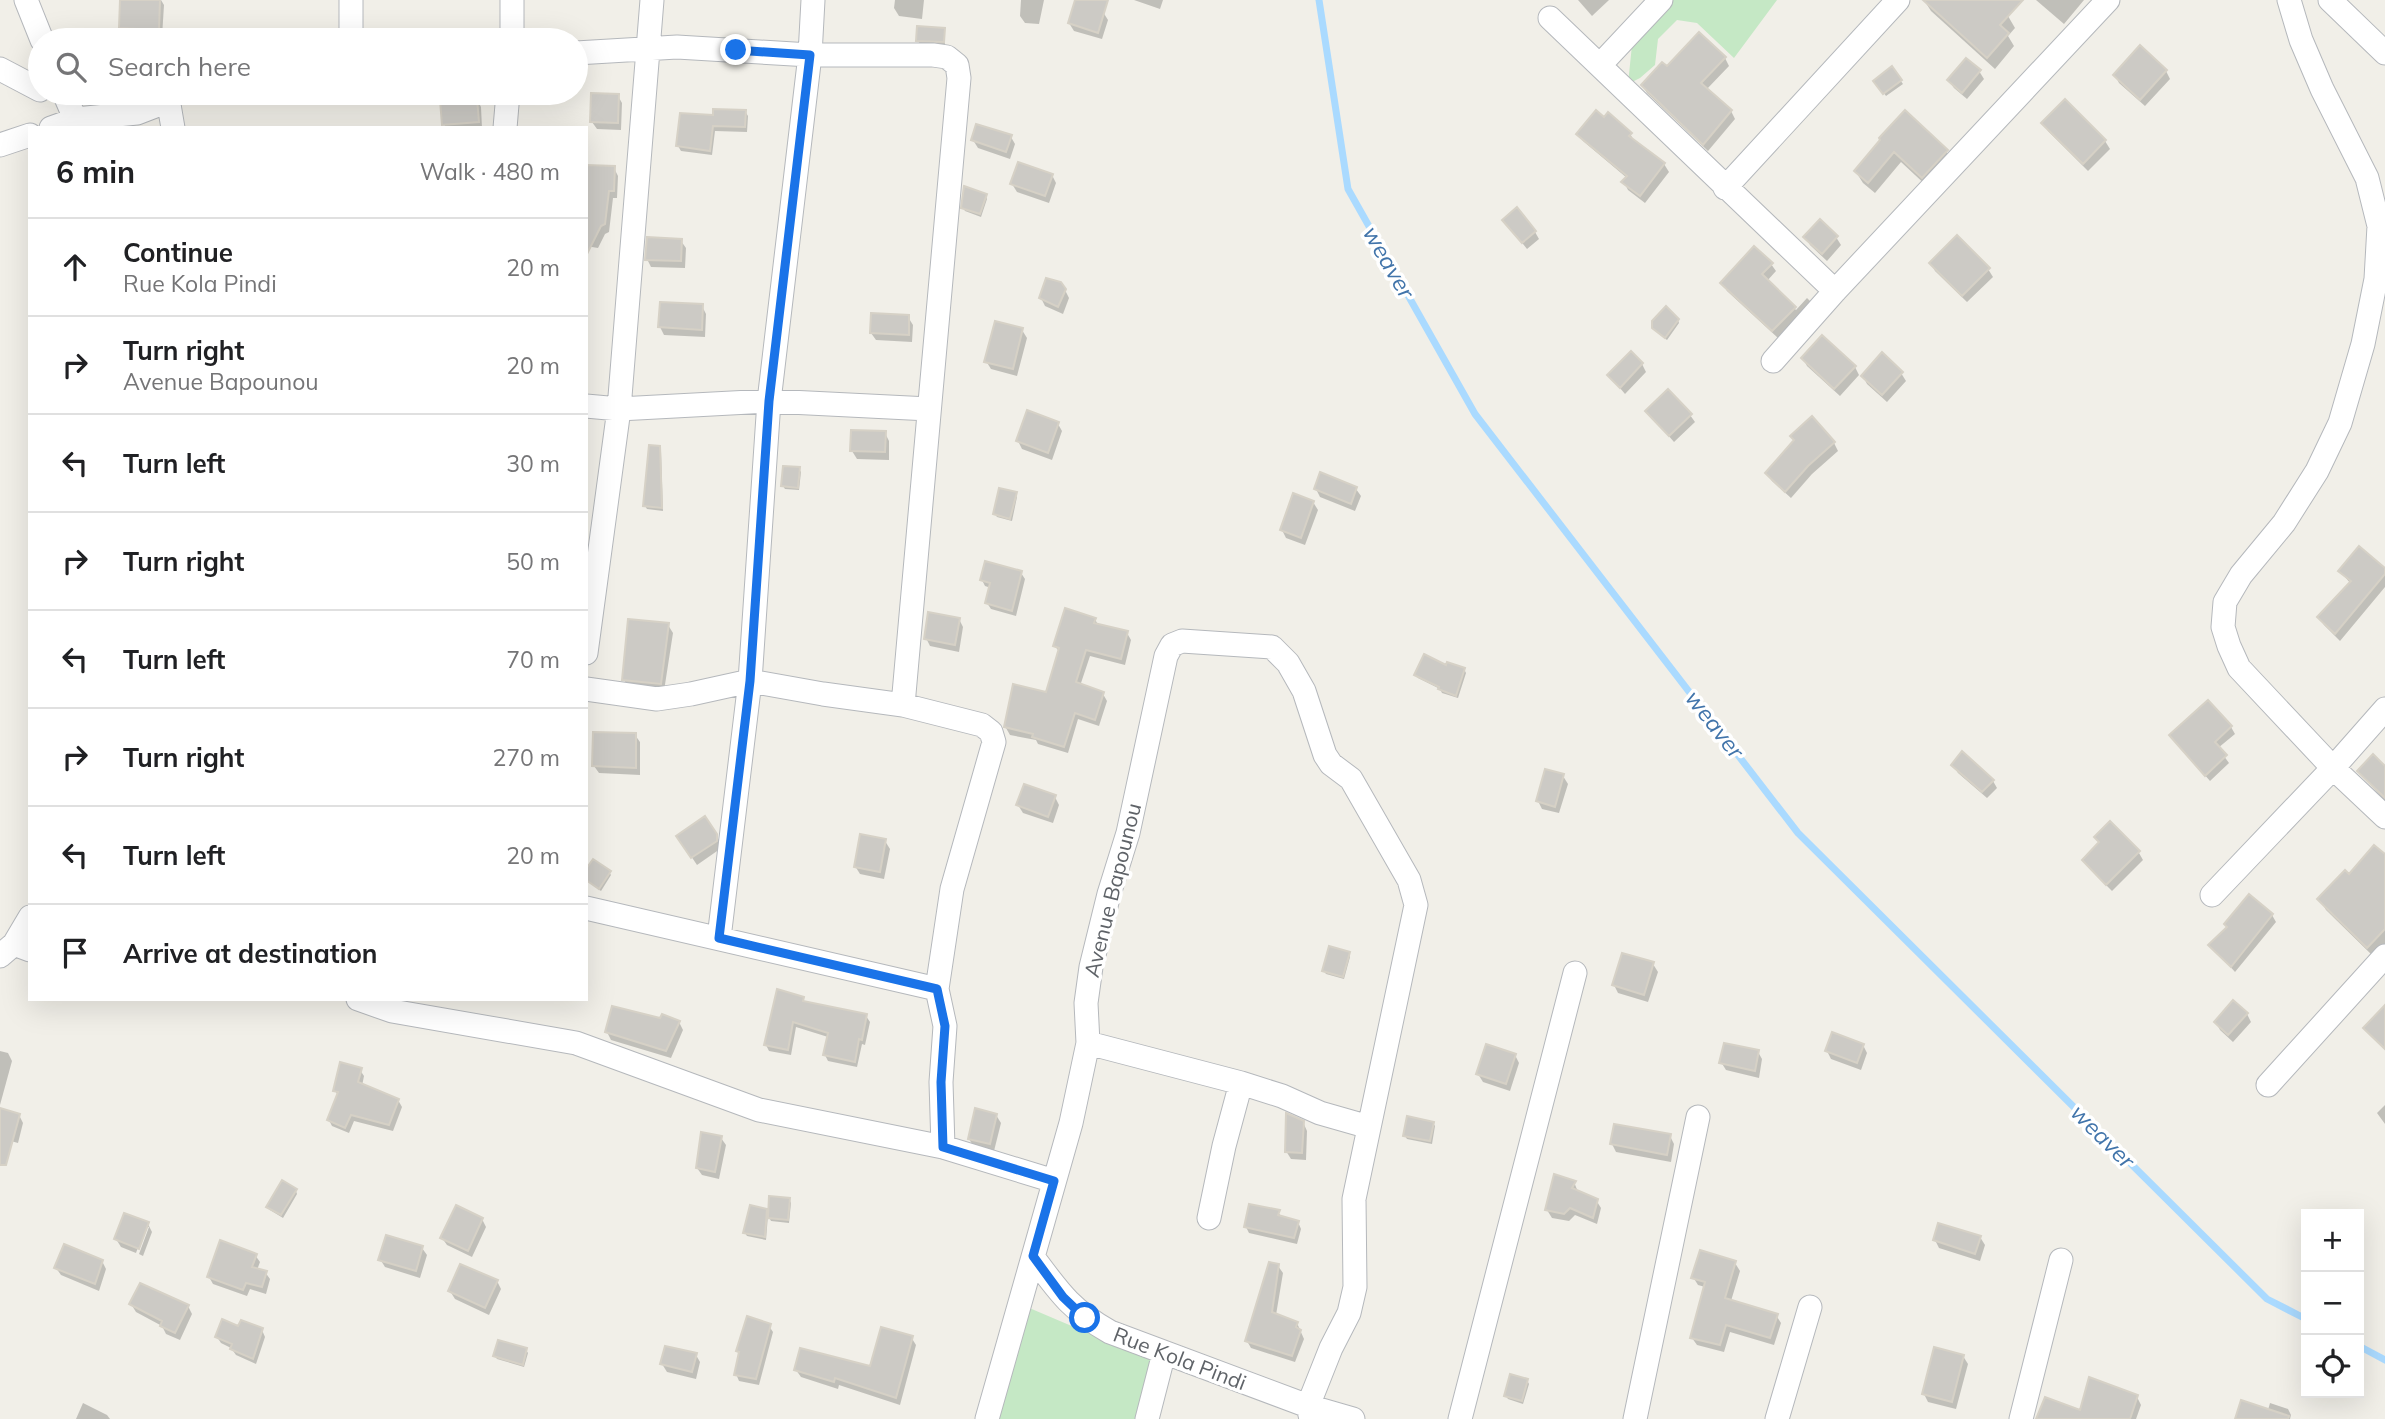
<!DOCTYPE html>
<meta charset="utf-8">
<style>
body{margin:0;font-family:Mulish,sans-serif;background:#f6f6f6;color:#202124}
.controls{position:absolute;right:21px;bottom:21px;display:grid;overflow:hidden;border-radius:0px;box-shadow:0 7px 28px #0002}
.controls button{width:63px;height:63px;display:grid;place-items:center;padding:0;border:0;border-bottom:2px solid #e0e0e0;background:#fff;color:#202124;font:35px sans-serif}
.stop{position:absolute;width:21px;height:21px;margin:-16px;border:5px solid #1a73e8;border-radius:50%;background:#fff}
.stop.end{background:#1a73e8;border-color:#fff;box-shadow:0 2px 7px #0008}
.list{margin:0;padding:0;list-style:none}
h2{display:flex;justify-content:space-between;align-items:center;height:91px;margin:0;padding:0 28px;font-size:30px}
h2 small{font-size:23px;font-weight:400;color:#757577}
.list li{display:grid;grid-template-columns:46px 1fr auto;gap:21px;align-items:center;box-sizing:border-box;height:98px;padding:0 28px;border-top:2px solid #e0e0e0}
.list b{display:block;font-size:26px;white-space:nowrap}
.list p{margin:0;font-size:23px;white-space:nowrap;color:#757577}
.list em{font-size:23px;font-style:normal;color:#757577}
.icon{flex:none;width:38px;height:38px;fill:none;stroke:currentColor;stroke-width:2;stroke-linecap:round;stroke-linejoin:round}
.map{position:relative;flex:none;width:2385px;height:1419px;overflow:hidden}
.search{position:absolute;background:#fff;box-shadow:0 7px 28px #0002;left:28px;top:28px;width:560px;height:77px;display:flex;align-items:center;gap:18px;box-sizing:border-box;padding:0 24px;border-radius:38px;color:#757577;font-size:26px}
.panel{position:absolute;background:#fff;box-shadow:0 7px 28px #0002;left:28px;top:126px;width:560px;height:875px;border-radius:0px}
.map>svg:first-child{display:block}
.green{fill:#c5e8c5}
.shadow{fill:#0003}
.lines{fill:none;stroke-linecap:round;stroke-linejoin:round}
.stream{stroke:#aadaff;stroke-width:7}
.building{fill:#cccac5;stroke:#d6d1c6;stroke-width:2}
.minor-casing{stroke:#b5b8bc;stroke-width:25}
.minor{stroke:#fff;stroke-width:23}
.route{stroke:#1a73e8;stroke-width:9}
.labels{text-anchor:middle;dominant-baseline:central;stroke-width:7;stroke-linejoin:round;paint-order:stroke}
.street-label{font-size:21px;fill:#5f6368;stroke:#fff}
.water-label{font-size:23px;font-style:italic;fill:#4174aa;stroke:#fff}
</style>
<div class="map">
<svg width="2385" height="1419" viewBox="0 0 2385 1419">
<rect width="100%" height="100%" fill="#f1efe8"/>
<path class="green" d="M1671,0H1777L1734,58L1697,23L1677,20L1658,39L1655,65L1640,78L1628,84L1632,45Z
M1027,1307L1154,1361L1138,1419H999Z"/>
<path class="shadow" d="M122,0H161L164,5L162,37L125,35L121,28Z
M895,0H924L922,19L899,16L894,8Z
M1021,0H1044L1039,24L1025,23L1020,16Z
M1134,0H1163L1160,9Z
M1578,0H1609L1592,16Z
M1924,0H1990L2008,16L2015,28L2008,36L2014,46L1995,69L1931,11Z
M2036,0H2084L2064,24Z
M1103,12L1108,20L1102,39L1074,31L1069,23Z
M944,29L945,45L920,44L918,41Z
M1725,58L1729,66L1706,90L1731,111L1735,119L1708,151L1647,93L1643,86L1667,69Z
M1892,69L1903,84L1886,96L1875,81Z
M1979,71L1984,79L1967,99L1954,88L1949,81Z
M2166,71L2170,79L2145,106L2119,83L2115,75Z
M618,96L622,103L621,130L597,129L592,122Z
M477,99L481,107L482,128H446L444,124Z
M745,111L748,116L747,132L715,131L712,155L681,151L678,146L715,117Z
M1605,119L1630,134L1635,142L1664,164L1669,172L1645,203L1628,190L1624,182L1627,178L1583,141L1579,134Z
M2044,123L2105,141L2110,149L2088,171L2048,131Z
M1011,137L1015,144L1010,159L978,148L973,140Z
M1882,140L1946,151L1953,163L1929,188L1901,162L1875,193L1863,183L1856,172Z
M614,168L618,176L617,198H613L609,232L605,234L598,248L586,246Z
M1052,175L1056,183L1049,203L1017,192L1012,184Z
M986,196L987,199L981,217L965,211L963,207Z
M1504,220L1535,232L1539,239L1527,249Z
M1806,237H1836L1841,245L1827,261L1810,245Z
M681,241L686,248L685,268L651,267L647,259Z
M1931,263L1988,269L1993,277L1967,302L1935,271Z
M1771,264L1776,271L1767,281L1796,310L1807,298L1811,302L1778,338L1727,291L1722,283Z
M1065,290L1069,298L1063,314L1045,306L1041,298Z
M702,306L706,314L705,337L664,335L660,327Z
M908,317L913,325L912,342L876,340L871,333Z
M1678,320L1679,323L1667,340L1656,331Z
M1022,330L1027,338L1017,376L991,369L986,361Z
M1803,358L1855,367L1859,375L1840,396L1807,366Z
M1642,364L1646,372L1625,394L1609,375Z
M1901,373L1906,381L1887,402L1867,384L1863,376Z
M1647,411L1690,415L1695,422L1674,442Z
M1058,424L1062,431L1052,460L1022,449L1018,441Z
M885,433L889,441V460L857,459L852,451Z
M1834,443L1838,451L1812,474L1791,498L1772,481L1767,473Z
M659,447L661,451L663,511L647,509L645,506Z
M799,469L801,472L799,490L785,489L783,486Z
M1316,489H1356L1361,496L1355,511L1320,497Z
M1015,494L1017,497L1012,521L997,517L995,514Z
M1313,502L1318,510L1305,545L1286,538L1282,530Z
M2385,570V587L2340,641L2324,625L2320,618L2351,584L2340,571Z
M1021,573L1025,579L1016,616L991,609L987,603L991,588L985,586L982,580Z
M959,619L963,627L959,652L930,646L926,638Z
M1095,619L1098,625L1127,633L1131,640L1125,665L1090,656L1080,686L1103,694L1107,701L1099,726L1078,719L1068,753L1038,744L1036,740L1010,735L1006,728L1015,686L1047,694L1060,653L1055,646Z
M668,625L673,633L664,691L629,687L624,680Z
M1447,668L1464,669L1466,673L1458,698L1442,693L1440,689L1418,678L1416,675Z
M2231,727L2235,734L2218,748L2229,763L2210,781L2171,736Z
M635,735L640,742V775L599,773L594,766Z
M1953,765L1993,781L1997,788L1987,798L1958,773Z
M2385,767V801L2359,772Z
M1563,776L1568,784L1559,813L1542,809L1538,801Z
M1055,797L1059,805L1053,823L1023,813L1018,805Z
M2110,824L2139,853L2143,860L2112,891L2089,868L2084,860L2100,844L2096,838Z
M716,835L721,844L720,849L697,865L683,844Z
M885,841L890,849L884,879L860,874L855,866Z
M2385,857V946L2374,957L2326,910L2320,899L2349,877Z
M586,872H609L611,875L601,891L586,880Z
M2272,915L2276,922L2235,972L2211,945Z
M1348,953L1350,957L1344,979L1326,974L1324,971Z
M1653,964L1658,972L1648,1002L1618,993L1614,985Z
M803,999L805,1003L866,1016L870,1022L865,1045L862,1044L857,1067L828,1061L825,1055L828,1037L796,1027L791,1055L769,1051L766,1045Z
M2247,1014L2251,1022L2233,1042L2220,1030L2216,1022Z
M661,1020L679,1022L683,1030L671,1058L611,1040L607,1032Z
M1863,1045L1867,1053L1861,1070L1831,1059L1827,1051Z
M0,1051L8,1053L12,1061L0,1105Z
M1758,1052L1762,1059L1759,1078L1726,1070L1721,1062Z
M1515,1055L1519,1063L1510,1091L1483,1082L1478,1074Z
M360,1070L364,1076L362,1086L398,1100L402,1107L393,1131L354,1121L349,1133L332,1126L329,1120L338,1096L335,1090Z
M2385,1105V1124L2377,1113Z
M0,1110L19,1115L23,1123L18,1143L0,1138Z
M996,1115L1001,1123L994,1151L974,1147L969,1139Z
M1303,1122L1307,1131L1306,1160L1291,1159L1286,1151Z
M1433,1123L1435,1126L1432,1144L1407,1139L1405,1136Z
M1670,1136L1674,1144L1671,1162L1616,1152L1612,1144Z
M721,1138L726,1145L719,1179L702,1175L697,1168Z
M1574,1182L1578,1192L1596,1200L1601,1208L1597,1224L1575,1215L1569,1221L1552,1218L1547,1210Z
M296,1191L297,1194L283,1218L270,1210L268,1207Z
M789,1199L791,1203L789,1223L771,1221L768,1215L766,1240L747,1236L745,1233L766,1210L769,1217Z
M1278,1212L1282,1218L1298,1222L1301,1229L1297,1244L1249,1233L1246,1227Z
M482,1219L486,1227L472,1257L447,1245L442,1238Z
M148,1224L152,1232L143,1256L139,1254L149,1227H145L136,1253L121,1247L116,1239Z
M1980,1237L1985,1245L1980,1261L1939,1248L1935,1240Z
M422,1248L427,1255L420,1278L385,1267L380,1259Z
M255,1255L260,1262L257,1270L265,1272L270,1279L266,1294L250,1289L247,1296L213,1284L209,1277Z
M102,1261L106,1269L99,1291L61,1275L56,1268Z
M1735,1263L1740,1271L1731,1301L1776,1315L1781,1323L1774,1345L1730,1332L1724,1352L1697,1345L1692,1338L1705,1287L1698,1285L1693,1277Z
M1278,1266L1283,1273L1276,1315L1297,1323L1304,1339L1295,1362L1251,1348L1247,1341Z
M497,1281L501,1289L489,1315L455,1299L450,1291Z
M131,1304L188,1306L192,1314L180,1340L166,1334L162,1326L136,1312Z
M769,1326L773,1332L759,1385L739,1381L736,1374L740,1354L738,1351Z
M239,1328L262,1330L265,1337L256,1364L236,1355L231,1348L221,1343L217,1337Z
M911,1337L916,1345L900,1405L839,1385L838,1389L801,1377L796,1370L871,1368Z
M526,1350L528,1353L524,1367L497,1359L495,1356Z
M696,1355L700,1362L696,1379L667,1372L662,1364Z
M1963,1356L1968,1364L1956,1409L1928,1402L1924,1394Z
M1527,1380L1529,1384L1523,1404L1508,1399L1506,1396Z
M2137,1397L2141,1405L2136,1419H2038L2080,1416Z
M83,1403L107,1415L110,1419H76Z
M2270,1403L2288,1409L2291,1415L2290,1419H2237L2268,1410Z"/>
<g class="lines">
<path class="stream" d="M1319,0L1348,189L1475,414L1798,833L2267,1299L2306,1319
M2359,1346L2385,1360"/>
</g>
<path class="building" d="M120,0H160L159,30L119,28Z
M1075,0H1108L1098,33L1068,23Z
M1923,0H2023L2000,25L2009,33L1987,58Z
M917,26L945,28L944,42L916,41Z
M1699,32L1726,57L1701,83L1732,110L1703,145L1641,85L1662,62L1667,66Z
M2140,45L2167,70L2140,100L2113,75Z
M1966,58L1981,70L1962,93L1947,80Z
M1892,66L1902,80L1883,94L1873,81Z
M591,93L619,94L618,123L590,122Z
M477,98L479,122L442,125L440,100Z
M2065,99L2106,140L2083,164L2041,123Z
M713,109L746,110L745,127L713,126L710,151L676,146L680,113L713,115Z
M1596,110L1604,117L1608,112L1632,133L1629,136L1665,163L1640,196L1621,182L1627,176L1576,134Z
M1905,110L1948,150L1922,178L1894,152L1868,183L1854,171L1880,140L1879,138Z
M976,124L1012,135L1006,152L971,140Z
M1018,162L1053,174L1045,196L1010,184Z
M586,165L615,166L614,191H609L605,224L601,226L586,256Z
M964,186L987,194L980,214L961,208Z
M1517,207L1536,231L1522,243L1502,220Z
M1820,219L1838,236L1822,254L1803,237Z
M1957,235L1990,268L1962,296L1929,263Z
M647,237L682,239L681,261L645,260Z
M1754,246L1773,263L1762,274L1796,307L1772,331L1720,283Z
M1046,278L1061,282L1066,289L1058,307L1039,298Z
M660,302L703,304L702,330L658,327Z
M1666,306L1679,319L1665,338L1652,328V321Z
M871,313L909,315V335L870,333Z
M995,321L1023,328L1013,369L984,362Z
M1822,335L1856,366L1834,389L1801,358Z
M1631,351L1643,363L1620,388L1607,375Z
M1882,352L1903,372L1882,395L1861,376Z
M1668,389L1692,414L1669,436L1645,411Z
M1027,410L1059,422L1048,453L1016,441Z
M1812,416L1835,442L1808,466L1785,492L1765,473L1794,440L1790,436Z
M851,430L886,431L885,452L850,451Z
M649,445L660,446L662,508L643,506Z
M783,466L800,467L798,488L781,486Z
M1320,472L1357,487L1351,504L1314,489Z
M999,488L1017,492L1010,519L993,514Z
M1293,493L1314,501L1301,538L1280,530Z
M2359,546L2385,568V574L2335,634L2317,617L2351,581L2338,571Z
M985,561L1022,571L1012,611L985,603L990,583L980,580Z
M1065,608L1096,618L1094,623L1128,631L1121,659L1086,650L1076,682L1104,692L1095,720L1075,713L1064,747L1032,737L1033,734L1004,727L1013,684L1046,692L1059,648L1053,646Z
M928,612L960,618L955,645L924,639Z
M628,619L669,623L661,684L622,680Z
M1424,654L1446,665L1447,662L1465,668L1456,696L1438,689L1439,687L1414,675Z
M2208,700L2232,726L2215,742L2227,755L2205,776L2169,735Z
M593,732L636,733V768L592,766Z
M1962,751L1994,780L1982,792L1951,765Z
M2373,754L2385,766V798L2357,771Z
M1545,769L1564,774L1555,807L1536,801Z
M1024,784L1056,795L1048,817L1016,805Z
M705,816L717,834V841L691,858L676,836Z
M2110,821L2140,851L2106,885L2082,860L2099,842L2094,837Z
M860,834L886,839L880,872L854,867Z
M2374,845L2385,854V929L2367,948L2317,899L2345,870L2349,874Z
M593,859L611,871L599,889L586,880V869Z
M2249,894L2273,914L2231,967L2208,945L2227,927L2224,924Z
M1329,946L1350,952L1343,977L1322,971Z
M1622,953L1654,962L1644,995L1612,985Z
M777,989L804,997L803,1001L867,1014L862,1040L859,1039L855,1062L823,1055L828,1033L793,1022L788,1050L764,1045Z
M2233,1000L2248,1013L2228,1035L2214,1022Z
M2385,1005V1049L2363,1028Z
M612,1006L660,1018L662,1014L680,1021L666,1051L605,1032Z
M1832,1032L1864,1044L1857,1063L1825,1051Z
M1724,1043L1759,1050L1755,1071L1719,1063Z
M1486,1044L1516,1054L1506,1084L1476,1074Z
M340,1062L362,1068L358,1082L399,1099L389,1125L351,1115L345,1128L327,1120L338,1092L333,1091Z
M0,1108L20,1114L6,1165H0Z
M975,1108L997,1114L990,1144L968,1139Z
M1286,1113L1304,1121L1302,1153L1285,1152Z
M1407,1116L1434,1122L1430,1141L1403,1136Z
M1614,1124L1671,1134L1667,1155L1610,1144Z
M701,1132L722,1136L715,1172L696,1168Z
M1554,1174L1576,1181L1572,1188L1598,1199L1593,1218L1570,1208L1564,1214L1545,1210Z
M282,1180L297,1189L281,1215L266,1207Z
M769,1196L790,1198L788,1220L768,1218Z
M1249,1204L1280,1210L1278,1215L1299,1221L1294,1238L1244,1227Z
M456,1205L483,1218L468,1251L440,1238Z
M750,1205L767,1209L765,1237L743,1233Z
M124,1213L149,1222L139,1249L114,1239Z
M1938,1223L1981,1236L1975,1254L1933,1240Z
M386,1235L423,1246L416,1271L378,1260Z
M220,1240L257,1254L252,1267L267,1271L262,1287L246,1283L243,1290L207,1277Z
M64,1244L103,1260L95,1284L54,1268Z
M1700,1250L1736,1261L1725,1298L1778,1314L1770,1338L1726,1325L1720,1345L1690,1338L1705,1282L1691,1278Z
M1269,1262L1279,1264L1272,1312L1298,1322L1296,1327L1301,1330L1292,1356L1245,1341Z
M460,1264L498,1280L485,1308L448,1291Z
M140,1283L189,1305L175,1333L160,1326L162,1321L129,1304Z
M747,1316L771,1324L756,1379L734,1375L739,1352L736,1351Z
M222,1319L238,1326L241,1320L263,1328L253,1359L230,1349L232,1344L215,1337Z
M881,1327L913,1336L896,1398L835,1378L834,1382L794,1370L800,1348L870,1366Z
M498,1340L527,1348L523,1365L493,1356Z
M665,1346L697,1353L692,1372L660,1364Z
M1934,1347L1964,1355L1952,1402L1922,1394Z
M1510,1374L1528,1379L1522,1401L1504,1396Z
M2089,1377L2138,1395L2130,1419H2036L2045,1397L2080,1410Z
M2241,1400L2289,1416L2288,1419H2235Z"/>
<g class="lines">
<g class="minor-casing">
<path id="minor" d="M26,0L42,40
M2289,0L2301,40L2322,89L2367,178L2379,226L2376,279L2363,344L2340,423L2317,471L2284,523L2241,575L2225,602L2223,627L2229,646L2239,668L2333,768L2385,817
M2330,0L2385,53
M1550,18L1835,291
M351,40V0
M512,40V0
M576,53L677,47L810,55H933L947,57L957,65L959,78L903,705
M1600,65L1661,0
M0,69L40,90
M64,93L79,128
M167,93L173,128
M51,128L76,119L137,113L163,103L165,93
M505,128L508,93
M0,145L30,135
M1725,188L1898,0
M1773,361L1835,291L2108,0
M586,406L619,409L769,401L929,409
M586,653L619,409L652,0
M586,689L657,699L691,694L750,681L823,694L903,705L982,725L991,732L994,742L952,889L937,989L945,1026L941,1082L943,1147
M2212,895L2333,768L2385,709
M586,908L937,989
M719,938L750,681L769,401L810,55L813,0
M14,944L30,917
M0,956L14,944L30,950
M358,999L392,1011L576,1043L759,1110L943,1147L1054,1181
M1088,1043L1241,1083L1282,1096L1320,1113L1369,1127
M2268,1085L2385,956
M1209,1218L1224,1146L1241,1083
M1033,1257C1059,1292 1071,1310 1110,1332L1308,1406L1353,1419
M987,1419L1071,1123L1088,1043L1086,1003L1091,967L1109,894L1128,833L1166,656L1172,645L1182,641L1272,647L1288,663L1304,691L1325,755L1331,764L1351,779L1409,880L1416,905L1354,1199L1355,1287L1349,1313L1331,1348L1308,1406L1311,1419
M1147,1419L1164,1353
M1460,1419L1575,973
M1635,1419L1698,1117
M1777,1419L1810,1307
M2021,1419L2061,1260"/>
</g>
<use href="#minor" class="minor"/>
</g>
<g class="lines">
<path class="route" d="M736,50L810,55L769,401L750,681L719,938L937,989L945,1026L941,1082L943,1147L1054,1181L1033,1256L1063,1297L1085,1318"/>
</g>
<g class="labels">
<g class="street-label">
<text transform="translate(1112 890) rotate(-76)">Avenue Bapounou</text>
<text transform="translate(1180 1358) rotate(21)">Rue Kola Pindi</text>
</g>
<g class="water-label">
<text transform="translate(1389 262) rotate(60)">weaver</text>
<text transform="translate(1715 724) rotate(52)">weaver</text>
<text transform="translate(2103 1136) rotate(45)">weaver</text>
</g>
</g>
</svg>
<div class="controls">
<button>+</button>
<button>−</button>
<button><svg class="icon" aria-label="locate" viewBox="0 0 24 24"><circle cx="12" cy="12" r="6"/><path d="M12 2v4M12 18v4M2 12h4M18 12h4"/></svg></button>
</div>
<div class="stop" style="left:1085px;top:1318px"></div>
<div class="stop end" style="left:736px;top:50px"></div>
<div class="search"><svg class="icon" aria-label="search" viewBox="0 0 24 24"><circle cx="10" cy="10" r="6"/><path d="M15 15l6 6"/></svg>Search here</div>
<section class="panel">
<h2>6 min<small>Walk · 480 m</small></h2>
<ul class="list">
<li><svg class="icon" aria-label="ahead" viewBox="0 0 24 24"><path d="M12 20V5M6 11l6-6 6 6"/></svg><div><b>Continue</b><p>Rue Kola Pindi</p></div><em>20 m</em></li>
<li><svg class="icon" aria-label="right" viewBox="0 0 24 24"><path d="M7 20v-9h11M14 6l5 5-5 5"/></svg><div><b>Turn right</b><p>Avenue Bapounou</p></div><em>20 m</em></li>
<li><svg class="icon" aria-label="left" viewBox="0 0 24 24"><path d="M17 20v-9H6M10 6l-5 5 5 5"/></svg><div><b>Turn left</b></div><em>30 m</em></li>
<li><svg class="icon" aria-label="right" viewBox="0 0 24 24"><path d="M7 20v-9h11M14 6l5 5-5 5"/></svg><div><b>Turn right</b></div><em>50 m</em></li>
<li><svg class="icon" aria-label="left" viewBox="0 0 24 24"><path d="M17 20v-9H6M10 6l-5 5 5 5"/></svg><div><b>Turn left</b></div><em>70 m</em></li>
<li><svg class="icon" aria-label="right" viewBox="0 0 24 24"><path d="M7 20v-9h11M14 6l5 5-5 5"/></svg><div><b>Turn right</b></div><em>270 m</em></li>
<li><svg class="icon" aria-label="left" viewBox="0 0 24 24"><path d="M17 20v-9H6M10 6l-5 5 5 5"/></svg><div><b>Turn left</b></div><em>20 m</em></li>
<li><svg class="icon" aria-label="arrive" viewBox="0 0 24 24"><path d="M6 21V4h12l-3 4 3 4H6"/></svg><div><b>Arrive at destination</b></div></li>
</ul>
</section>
</div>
